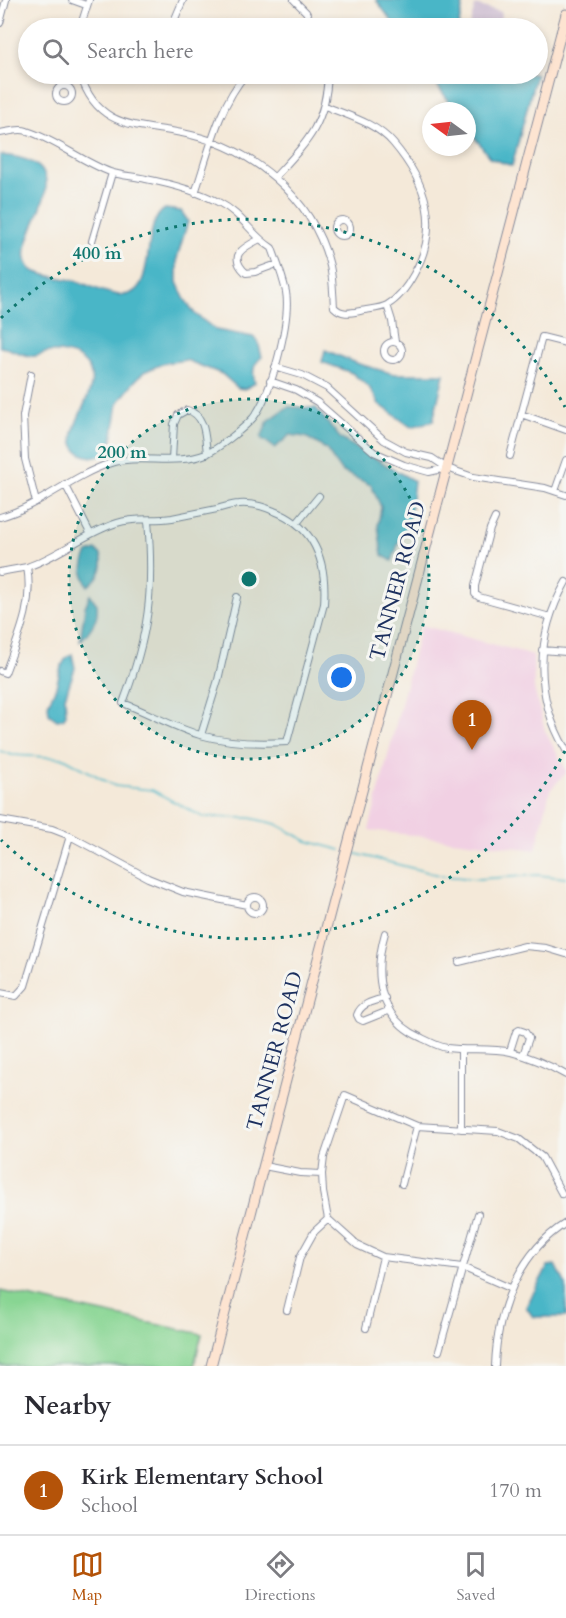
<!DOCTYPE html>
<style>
body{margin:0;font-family:Cardo,serif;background:#f2f2f3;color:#2b2b33}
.compass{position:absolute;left:422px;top:102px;width:54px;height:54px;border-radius:50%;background:#fff;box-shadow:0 3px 9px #0003;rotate:285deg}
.you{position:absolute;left:342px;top:678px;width:21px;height:21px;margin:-15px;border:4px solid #fff;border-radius:50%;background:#1a73e8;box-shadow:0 0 0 9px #1a73e833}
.badge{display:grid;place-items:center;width:39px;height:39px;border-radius:50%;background:#b45309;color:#fff;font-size:20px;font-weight:700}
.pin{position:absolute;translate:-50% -50px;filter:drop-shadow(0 2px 3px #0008)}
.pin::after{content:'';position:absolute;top:32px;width:21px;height:18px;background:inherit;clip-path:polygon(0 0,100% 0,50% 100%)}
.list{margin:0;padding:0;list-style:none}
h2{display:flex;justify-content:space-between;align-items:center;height:78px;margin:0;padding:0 24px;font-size:26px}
h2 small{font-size:20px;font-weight:400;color:#7c7c81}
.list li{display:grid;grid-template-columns:39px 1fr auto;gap:18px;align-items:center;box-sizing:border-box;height:90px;padding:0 24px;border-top:2px solid #e1e1e2}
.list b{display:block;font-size:22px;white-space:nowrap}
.list p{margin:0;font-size:20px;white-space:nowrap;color:#7c7c81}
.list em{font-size:20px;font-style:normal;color:#7c7c81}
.icon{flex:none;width:33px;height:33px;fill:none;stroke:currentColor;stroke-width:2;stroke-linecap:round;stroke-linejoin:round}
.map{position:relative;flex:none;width:566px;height:1366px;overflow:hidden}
.search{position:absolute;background:#fff;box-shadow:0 3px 9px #0003;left:18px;right:18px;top:18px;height:66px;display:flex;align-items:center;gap:15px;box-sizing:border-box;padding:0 21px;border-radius:33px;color:#7c7c81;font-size:22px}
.sheet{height:168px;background:#fff}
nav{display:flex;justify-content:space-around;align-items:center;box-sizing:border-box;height:84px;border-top:2px solid #e1e1e2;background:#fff;font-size:16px;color:#7c7c81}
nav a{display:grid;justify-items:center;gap:3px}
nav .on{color:#b45309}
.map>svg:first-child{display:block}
.built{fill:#f1d0e3}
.industrial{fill:#cebed1}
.green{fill:#88d593;stroke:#528278;stroke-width:1.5}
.water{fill:#4ab6c7;stroke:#327292;stroke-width:1.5}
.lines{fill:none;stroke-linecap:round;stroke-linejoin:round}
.stream{stroke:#4ab6c7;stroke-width:1.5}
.street-casing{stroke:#888c9c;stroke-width:8}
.secondary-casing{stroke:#888c9c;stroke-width:11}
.street{stroke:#fff;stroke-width:6}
.secondary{stroke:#fde4d1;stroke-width:9}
.ring{fill:none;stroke:#0f766e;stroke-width:3;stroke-dasharray:3 6}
.labels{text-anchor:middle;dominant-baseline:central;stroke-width:6;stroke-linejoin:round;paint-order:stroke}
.street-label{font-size:21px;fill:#1b2f5e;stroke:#f6f6f2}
.centre{fill:#0f766e;stroke:#f6f6f2;stroke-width:3}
.ring-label{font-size:18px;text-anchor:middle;font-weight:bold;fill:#0f766e;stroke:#f6f6f2;stroke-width:6;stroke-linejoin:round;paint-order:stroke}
</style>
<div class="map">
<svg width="566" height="1366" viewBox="0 0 566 1366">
<rect width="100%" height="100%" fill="#f6f6f2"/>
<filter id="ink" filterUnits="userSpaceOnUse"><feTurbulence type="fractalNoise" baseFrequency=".0167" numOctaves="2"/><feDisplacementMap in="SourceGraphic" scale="12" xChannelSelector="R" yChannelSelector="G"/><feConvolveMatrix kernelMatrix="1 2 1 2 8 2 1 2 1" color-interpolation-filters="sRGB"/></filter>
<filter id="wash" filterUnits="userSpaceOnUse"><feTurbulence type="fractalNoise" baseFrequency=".008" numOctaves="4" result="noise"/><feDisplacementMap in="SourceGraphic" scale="24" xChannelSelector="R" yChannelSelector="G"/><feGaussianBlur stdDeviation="1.35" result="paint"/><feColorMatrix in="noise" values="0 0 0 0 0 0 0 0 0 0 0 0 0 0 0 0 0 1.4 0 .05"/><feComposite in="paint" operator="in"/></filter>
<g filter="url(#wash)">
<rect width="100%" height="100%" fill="#f4e9d9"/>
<path class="built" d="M421,625L533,655L534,688L545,731L566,770V773L550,790L536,850L369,830Z"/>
<path class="industrial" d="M475,5L502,12L498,28H469Z"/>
<path class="green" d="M0,1291L202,1334L194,1366H0Z"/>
<path class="water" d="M376,0H464L458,28H397Z
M429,74H536L512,166L490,158L467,127V111H456Z
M0,155C101,162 0,242 32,270C46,278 66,277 81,283C94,287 106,294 120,295C160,297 138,225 165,209L181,211L188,221L177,258V282L184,298L195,314L216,330L253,337L258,342L262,357C253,364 252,372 255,383L245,389L238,388L222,374L186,360L164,363L144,372L134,382L118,403L112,441L102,456C94,457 88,458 80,453C52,433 113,387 83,361C74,353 56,350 44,353C39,355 36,357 31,356C20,355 11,348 0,347Z
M325,350L359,364L394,374H444L433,421L411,427L379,404L369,387L352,373L322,362Z
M288,407L316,408L341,439L414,481L409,525L400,539L392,561L382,555L378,525L381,507L371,485L341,471L326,449L306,437L290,435L275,448L261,438L268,421Z
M96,550L101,555C105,568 99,578 88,586C81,575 82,564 88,553Z
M90,595L97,604C99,619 91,630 80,641L85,607Z
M72,654L75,668L65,697L66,715L63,719L57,720L49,714L48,704L56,687L61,667L66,658Z
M556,1265L566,1285V1317H533L526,1307L548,1266Z"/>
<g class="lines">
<path class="stream" d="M0,751L12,755L64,758L115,786L152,790L203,817L250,818L276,824L307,841L341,850
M349,852L443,876L478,879L538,875L566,878"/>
</g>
</g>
<g filter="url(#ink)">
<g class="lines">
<g class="street-casing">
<path id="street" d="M72,0L86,5
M294,0L306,12L314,28
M0,23L6,0
M80,28L89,0
M171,28L183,0
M80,74C97,129 136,124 182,133C251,146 313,197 330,266C333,279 333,294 334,307C342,315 350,313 360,311C368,309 380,309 387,305C398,299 408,285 414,274C441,226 427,183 393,143C376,123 349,116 325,106
M56 94a8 8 0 1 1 16 0a8 8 0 1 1-16 0Z
M0,133C8,132 19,128 27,131C56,140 81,161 110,172C121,176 134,176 146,179C171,184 198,191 220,203C242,214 252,236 272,248C277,262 283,277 286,292C291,320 271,396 253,418C244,428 218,449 206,454C177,466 138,454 111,463C71,476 40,506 0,517
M275,177C308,141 326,124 328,74
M195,193C209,152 218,107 246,74
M334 228a8 8 0 1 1 16 0a8 8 0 1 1-16 0Z
M258,240C242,248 228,256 246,273L255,272L277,264
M92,241L112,173
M387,305L392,321L395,342
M384 351a9 9 0 1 1 18 0a9 9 0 1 1-18 0Z
M275,367L302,375L327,388L384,440L406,452L432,458L447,468L473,477L545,488L566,495
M31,374L23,416L25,459L36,502
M270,381L296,390L317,402L374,452L404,465L429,472L447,468
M521,414L566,430
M510,456L542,337L566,343
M172,459L174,424L178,415L187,410C206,415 205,437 207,454
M65,484L90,533
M555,491L566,460
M495,518L490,529L475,586V594L479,597L550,617
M297,523L319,496
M0,572C9,570 18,569 27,567C59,556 85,533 117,523C135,517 154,521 172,518C187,515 202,512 217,509C224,507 232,504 239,504C252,503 263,506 274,511C316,527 327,563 324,604L287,742C257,744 229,743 200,735C173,727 149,713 123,703C149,634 154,593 148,520
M566,582C535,636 534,696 566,750
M542,650L566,652
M0,671L5,673C18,637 34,605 27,567
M201,735L218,680L237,597
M0,820L52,829L70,836L148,878L183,892L247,905
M247 905a8 8 0 1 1 16 0a8 8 0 1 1-16 0Z
M385,933C373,974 378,1019 422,1038C430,1042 439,1047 447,1048C469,1051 490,1047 511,1052C531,1057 549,1065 566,1075
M459,962L525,946L546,948L566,954
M0,993L16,996L25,986L70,836
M385,998C374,1001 361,1003 357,1015L359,1019L363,1021L388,1011
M461,1049V1129
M510,1051L516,1032L519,1030L525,1032L529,1038L523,1055
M264,1166L300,1173L322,1174
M402,1184L417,1126
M510,1288L462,1267L383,1257L357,1245L328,1219L323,1192L322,1174L324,1157L345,1095L417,1126L498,1131L519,1139L542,1157L562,1194
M287,1310L300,1257L314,1232L328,1219
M366,1328L383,1257
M439,1351L478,1214
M495,1366C497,1311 518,1253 566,1223"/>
</g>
<g class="secondary-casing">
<path id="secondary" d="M211,1366L566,14"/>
</g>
<use href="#street" class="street"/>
<use href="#secondary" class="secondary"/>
</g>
</g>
<circle cx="249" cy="579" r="180" fill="#0f766e" fill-opacity=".12"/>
<g class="ring">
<circle cx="249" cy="579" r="180"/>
<path d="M565 751A360 360 0 0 1 1 840M1 318A360 360 0 0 1 565 407"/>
</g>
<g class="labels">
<g class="street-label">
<text transform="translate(398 581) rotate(-75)">TANNER ROAD</text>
<text transform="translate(275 1051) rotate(-75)">TANNER ROAD</text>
</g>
</g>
<circle cx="249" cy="579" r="9" class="centre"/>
<g class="ring-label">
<text x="97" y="259">400 m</text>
<text x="122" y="458">200 m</text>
</g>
</svg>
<svg class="compass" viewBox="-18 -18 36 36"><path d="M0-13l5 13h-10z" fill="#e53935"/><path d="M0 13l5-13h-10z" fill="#7c7c81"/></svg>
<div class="you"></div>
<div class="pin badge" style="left:472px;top:750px">1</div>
<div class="search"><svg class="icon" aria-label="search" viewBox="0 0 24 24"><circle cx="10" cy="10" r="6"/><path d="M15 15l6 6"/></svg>Search here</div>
</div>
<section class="sheet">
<h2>Nearby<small></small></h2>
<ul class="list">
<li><span class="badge">1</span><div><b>Kirk Elementary School</b><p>School</p></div><em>170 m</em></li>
</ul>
</section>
<nav>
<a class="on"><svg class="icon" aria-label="map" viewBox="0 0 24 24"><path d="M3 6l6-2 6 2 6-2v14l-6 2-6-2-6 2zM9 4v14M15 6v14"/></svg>Map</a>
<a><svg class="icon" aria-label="directions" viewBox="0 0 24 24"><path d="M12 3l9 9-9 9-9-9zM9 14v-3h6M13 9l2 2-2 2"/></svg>Directions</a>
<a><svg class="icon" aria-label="saved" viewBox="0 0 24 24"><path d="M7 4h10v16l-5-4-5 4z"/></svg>Saved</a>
</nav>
